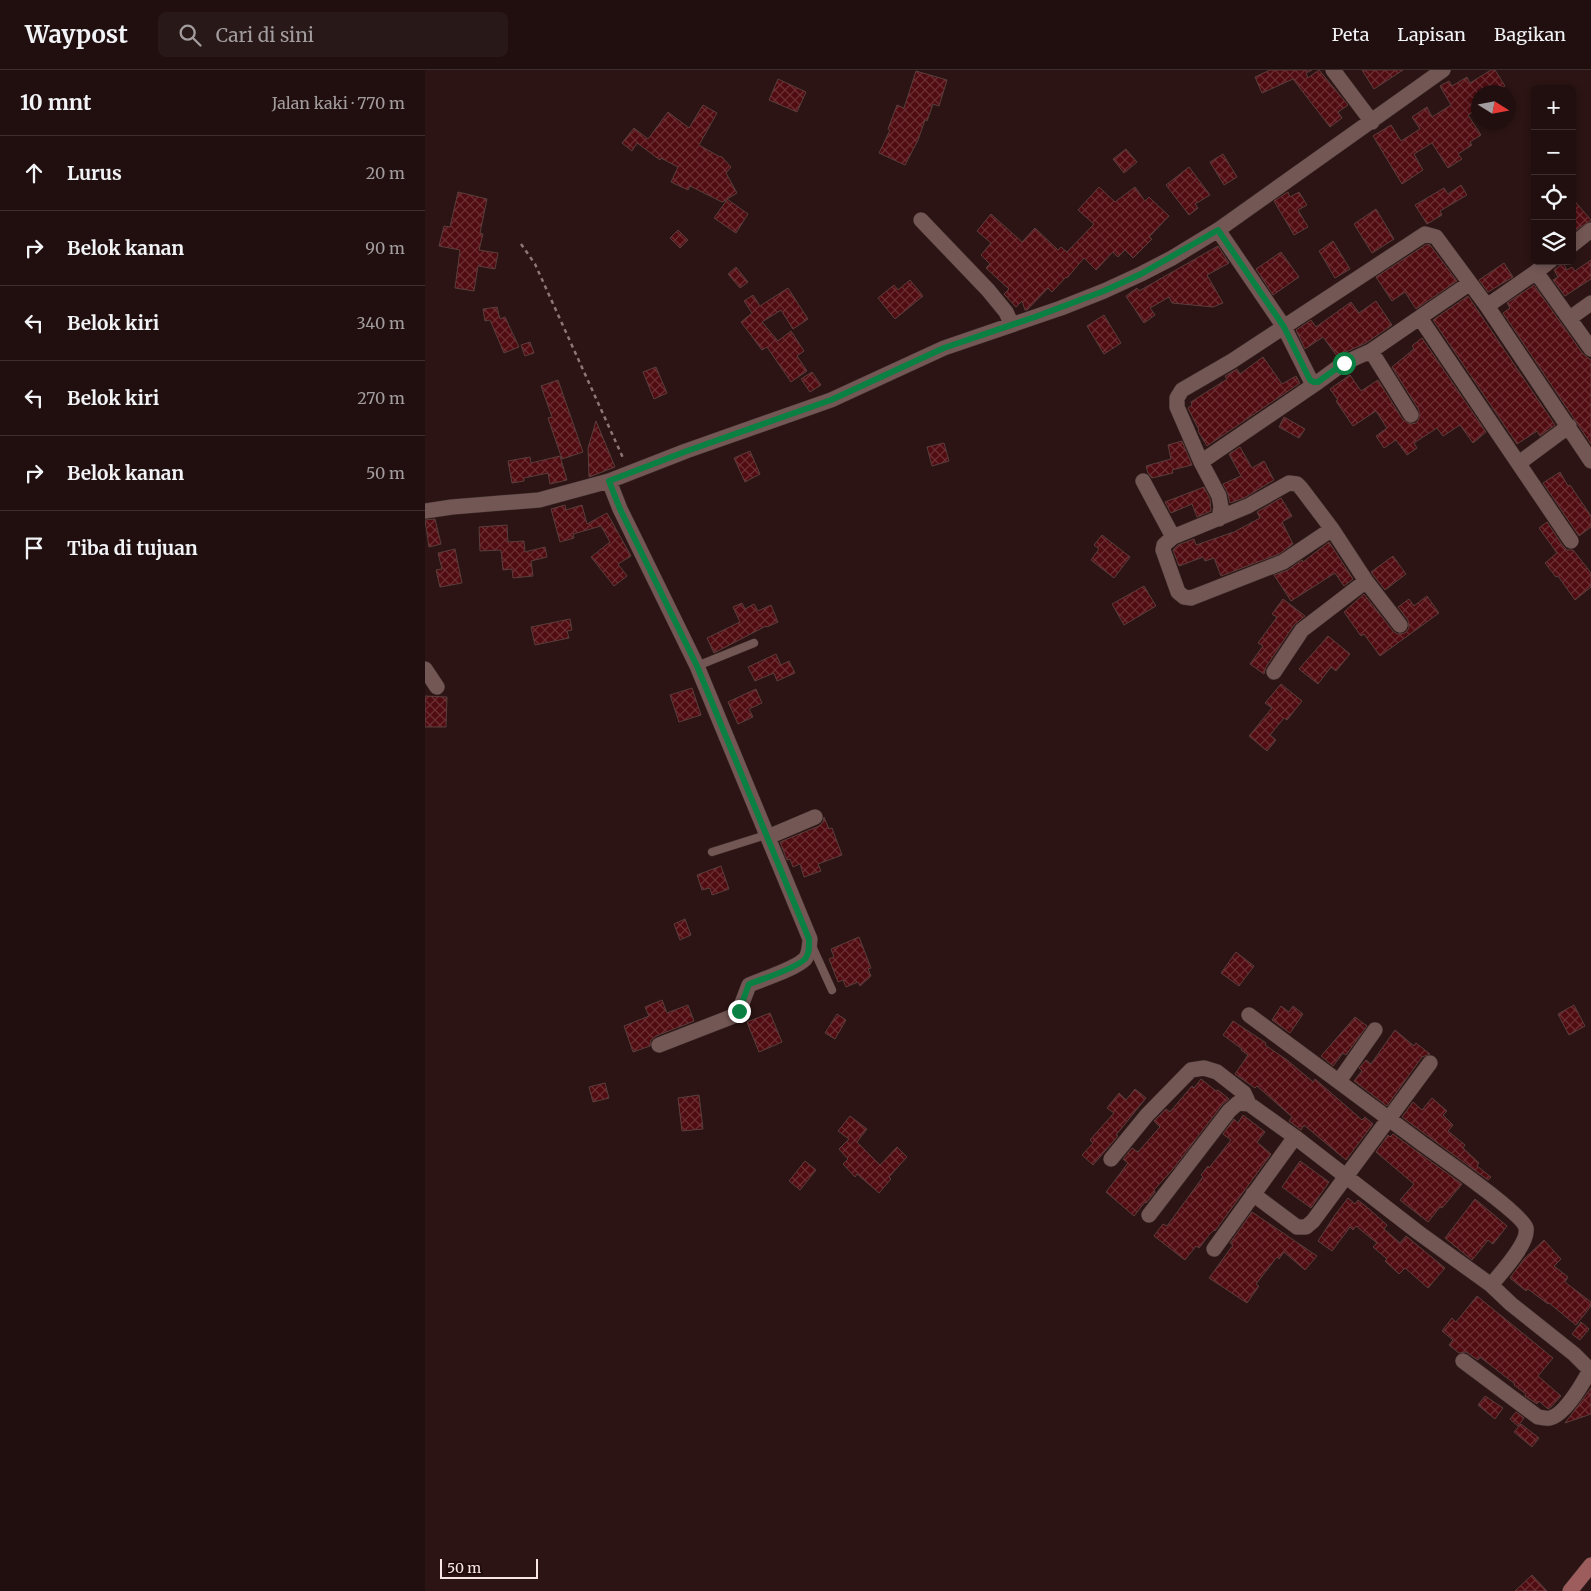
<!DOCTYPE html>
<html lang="id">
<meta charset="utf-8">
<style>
body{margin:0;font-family:Merriweather,serif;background:#281817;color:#f1f3f6}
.controls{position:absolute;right:15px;top:15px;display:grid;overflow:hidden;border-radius:8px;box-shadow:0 2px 8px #0003}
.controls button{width:45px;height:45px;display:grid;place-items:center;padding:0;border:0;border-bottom:1px solid #3d2f2e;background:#200f0e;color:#f1f3f6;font:25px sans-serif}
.compass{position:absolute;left:1046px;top:15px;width:45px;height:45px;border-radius:50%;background:#200f0e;box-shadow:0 2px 8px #0003;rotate:101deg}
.scale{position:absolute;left:15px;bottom:12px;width:98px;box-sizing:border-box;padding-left:5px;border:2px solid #f7e6e5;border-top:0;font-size:14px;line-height:18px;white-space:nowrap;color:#f7e6e5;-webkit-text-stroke:4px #210b0a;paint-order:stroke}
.stop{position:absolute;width:15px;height:15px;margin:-11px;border:4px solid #0b8043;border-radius:50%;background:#fff}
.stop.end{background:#0b8043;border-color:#fff;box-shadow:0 1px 5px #0008}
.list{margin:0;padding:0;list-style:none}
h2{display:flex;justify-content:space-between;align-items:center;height:65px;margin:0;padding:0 20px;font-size:21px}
h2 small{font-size:16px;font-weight:400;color:#a29c9e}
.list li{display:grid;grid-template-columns:32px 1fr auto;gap:15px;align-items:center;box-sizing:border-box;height:75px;padding:0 20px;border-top:1px solid #3d2f2e}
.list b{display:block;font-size:19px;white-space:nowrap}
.list em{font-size:16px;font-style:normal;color:#a29c9e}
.icon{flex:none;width:28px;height:28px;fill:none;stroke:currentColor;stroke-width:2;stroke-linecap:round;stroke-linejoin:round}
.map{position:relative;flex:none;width:1166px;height:1521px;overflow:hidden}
header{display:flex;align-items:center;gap:30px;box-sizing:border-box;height:70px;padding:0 25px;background:#200f0e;border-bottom:1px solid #3d2f2e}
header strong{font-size:24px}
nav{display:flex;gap:28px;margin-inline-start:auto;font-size:18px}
.search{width:350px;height:45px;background:#281817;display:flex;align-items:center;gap:12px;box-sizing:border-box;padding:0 18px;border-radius:8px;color:#a29c9e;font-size:19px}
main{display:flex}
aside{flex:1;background:#200f0e}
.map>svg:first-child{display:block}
.building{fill:url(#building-cross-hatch);stroke:#583e3c}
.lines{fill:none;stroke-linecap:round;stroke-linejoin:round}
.lane-casing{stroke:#40302f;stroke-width:9}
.street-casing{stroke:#40302f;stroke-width:16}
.secondary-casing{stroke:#40302f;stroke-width:16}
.path{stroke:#8b7776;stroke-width:2.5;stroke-dasharray:4 4;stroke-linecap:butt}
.lane{stroke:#735755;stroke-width:8}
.street{stroke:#735755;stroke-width:15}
.secondary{stroke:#9c5d5c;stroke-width:15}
.route{stroke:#0b8043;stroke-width:6}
</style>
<header>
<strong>Waypost</strong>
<div class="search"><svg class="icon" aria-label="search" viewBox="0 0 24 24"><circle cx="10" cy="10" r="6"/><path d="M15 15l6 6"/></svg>Cari di sini</div>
<nav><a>Peta</a><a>Lapisan</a><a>Bagikan</a></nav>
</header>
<main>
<aside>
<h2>10 mnt<small>Jalan kaki · 770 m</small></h2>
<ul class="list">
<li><svg class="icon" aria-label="ahead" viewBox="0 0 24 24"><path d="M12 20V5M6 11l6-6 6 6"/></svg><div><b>Lurus</b></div><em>20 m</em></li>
<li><svg class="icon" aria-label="right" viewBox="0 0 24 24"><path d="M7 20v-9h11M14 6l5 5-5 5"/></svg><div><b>Belok kanan</b></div><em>90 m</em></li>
<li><svg class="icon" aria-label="left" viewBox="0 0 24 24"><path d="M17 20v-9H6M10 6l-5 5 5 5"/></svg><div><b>Belok kiri</b></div><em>340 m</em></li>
<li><svg class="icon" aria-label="left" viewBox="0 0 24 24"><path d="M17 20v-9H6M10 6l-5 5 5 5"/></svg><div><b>Belok kiri</b></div><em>270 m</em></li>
<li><svg class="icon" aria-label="right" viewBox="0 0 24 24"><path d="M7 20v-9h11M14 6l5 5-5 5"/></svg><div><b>Belok kanan</b></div><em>50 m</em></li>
<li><svg class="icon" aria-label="arrive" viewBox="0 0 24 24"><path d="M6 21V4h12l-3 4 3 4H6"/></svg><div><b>Tiba di tujuan</b></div></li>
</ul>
</aside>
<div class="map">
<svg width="1166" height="1521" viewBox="0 0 1166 1521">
<defs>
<pattern id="building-cross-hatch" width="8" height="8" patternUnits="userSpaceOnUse" patternTransform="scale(1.25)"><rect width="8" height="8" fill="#510c11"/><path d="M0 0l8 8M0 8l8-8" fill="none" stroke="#6b2f34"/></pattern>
</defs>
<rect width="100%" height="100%" fill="#2b1413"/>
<path class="building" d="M845,0H887L881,3L883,8L894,0L923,35L913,42L917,48L905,57L868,9L837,23L830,7Z
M937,0H978L949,19Z
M1066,0H1070L1080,16L1069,22H1054V38L1043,45L1056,65L1045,72L1047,75L1033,84L1037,89L1023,98L1007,73L989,84L998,100L977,114L948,66L966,55L976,71L995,59L987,47L1002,37L1007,47L1026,35L1015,16L1024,11L1027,16L1042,7L1045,13Z
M491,1L522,10L514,36L508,34L502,51L500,50L493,70L480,95L454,83L465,60L463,59L472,35L479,38Z
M353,9L381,22L372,42L344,30Z
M278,35L292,43L274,75L295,87L296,86L306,97L301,103L312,123L302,129L323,144L311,163L289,148L302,130L297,132L265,116L263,120L246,112L253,97L236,88L235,90L212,73L207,81L197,73L209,58L223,69L243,42L264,58Z
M701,79L712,92L699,103L688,89Z
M798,84L812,107L799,115L785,92Z
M764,97L785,125L770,134L773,138L764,145L741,115Z
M1036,115L1042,125L1015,141L1017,145L1002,154L990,135L1019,118L1023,124Z
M674,117L690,132L710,117L720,131L724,127L744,146L724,167L727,169L708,188L700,180L693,187L688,182L671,200L659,188L642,208L641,207L627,222L623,218L602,240H600L597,231L591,237L579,224L584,219L561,198L565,194L556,185L566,173L552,161L566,144L597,172L610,158L633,180L636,177L642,182L669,154L653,140Z
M33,122L62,129L55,163L58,164L54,180L73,183L70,199L53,196L49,221L30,218L35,180L14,176L19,156L25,157Z
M863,122L865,127L874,122L882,135L873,140L883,157L869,165L849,131Z
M1147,128L1166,150L1147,163Z
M951,139L969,169L947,183L929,154Z
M253,160L263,170L255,178L245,168Z
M908,171L925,199L910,208L894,181Z
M1002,174L1005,175L1032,211L991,239L980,222L967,231L951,207Z
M793,176L804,193L782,205L798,233L788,237L747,233L744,227L725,238L730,245L719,253L701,226L712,218L714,221Z
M856,182L874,207L848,225L831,199Z
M1166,190V209L1140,226L1128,210L1133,207L1129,200L1138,193L1142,200L1147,197L1150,201Z
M1079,193L1088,207L1063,222L1054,210Z
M311,197L323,212L315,218L303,204Z
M485,210L498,226L470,249L453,228L469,215L473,220Z
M1109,215L1158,284L1166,290V374L1078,243L1085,238L1082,233Z
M363,218L383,249L368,259L356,240L337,252L353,271L366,261L379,281L372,286L382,301L366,312L342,277L337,280L316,252L327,243L319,231L328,225L335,236Z
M1043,226L1130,355L1115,366L1112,361L1092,374L1008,250Z
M951,231L967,255L941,273L912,286L898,267L880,279L871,260L886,250L891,257L926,232L934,243Z
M72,237L75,249L80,247L94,277L79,283L65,250L60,251L58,239Z
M679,245L696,273L679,284L662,256Z
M997,268L1061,362L1048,373L1035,355L1018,366L1012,358L989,373L992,378L982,385L971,370L959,378L951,366L962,358L951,341L928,356L911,331L913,330L905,319L925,305L936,321L953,310L978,350L986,354L991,353L994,349V340L967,297L989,279L987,276Z
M105,272L109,283L100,286L96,275Z
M838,287L857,314L871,306L875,313L782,376L773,361L774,360L763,338L767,335L766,332L802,309L800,306L812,299L815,304Z
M231,297L242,323L229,329L218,302Z
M387,302L396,315L385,322L376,309Z
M133,310L158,382L137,389L123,348L127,347L116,316Z
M859,347L880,359L874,368L854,357Z
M171,351L190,397L164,407L163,378Z
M757,371L767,395L747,400L748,403L727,408L723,403L721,396L746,389L743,375Z
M519,373L524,391L507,396L502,377Z
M815,377L827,398L839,391L849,410L819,428L805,433L803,424L798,414L816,406L804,384Z
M325,381L335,404L320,412L309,388Z
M135,386L142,410L125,414L123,403L99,408V411L87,413L83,391L105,387L106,393Z
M1135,402L1143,416L1145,415L1166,446V457L1154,466L1118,413Z
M779,417L785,429L786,441L772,447L767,434L746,443L740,432Z
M856,428L867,446L857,452L868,474L854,484L796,506L789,488L780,491L778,487L754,496L748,480L753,475L769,469L771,475L809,462L835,448L832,442Z
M140,435L141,440L157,435L162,454L182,443L206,486L193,494L202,506L189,516L166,487L185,472L176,456L148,464L149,468L135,472L126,439Z
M10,449L16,474L4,477L0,450Z
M1122,452L1138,476L1142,480H1148L1166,503V517L1150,530L1133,506L1131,507L1120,493L1132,483L1114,458Z
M82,455L83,472L99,471L100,482L120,477L122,487L106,491L108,506L88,508L87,499L78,500L76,480L55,481L54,457Z
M677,465L705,487L689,508L666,490L674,479L669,475Z
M904,472L928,509L919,516L910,503L866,531L849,505L863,500L877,490L878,492Z
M30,479L37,513L15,517L11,500L17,499L13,483Z
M968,486L981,504L960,520L946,502Z
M719,516L731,536L699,555L687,534Z
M939,524L968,561L972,564L980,563L984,558L983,550L973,537L984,529L989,536L1002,526L1014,543L955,586L939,564L936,566L919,542Z
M858,529L880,546L869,555L841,597L839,604L825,594L838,576L833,573L852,547L847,544Z
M317,533L320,539L329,534L333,541L346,535L353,552L342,557L341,556L289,583L282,568L315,552L308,537Z
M145,549L147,560L142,561L144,568L110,575L106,557Z
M903,566L925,584L911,601L906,597L893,614L874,599Z
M351,584L356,595L364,591L370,603L352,611L349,603L330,611L323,597Z
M856,614L877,631L862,650L859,648L845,665L851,670L842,681L824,666L847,638L840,633Z
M267,618L276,645L254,652L245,625Z
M331,619L337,633L324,639L328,647L313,654L303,632Z
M0,626L22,627L21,657H0Z
M399,747L404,759L407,758L417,785L393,794L396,801L379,807L375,794L368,797L365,789L362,790L355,772L394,756L398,752Z
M296,796L304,819L287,825L285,818L277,820L272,805Z
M260,849L266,865L255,870L249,854Z
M434,867L446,898L443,899L446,906L435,916L433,912L421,917L418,910L413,912L404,889L409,887L406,879Z
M811,882L829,896L814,916L796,903Z
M237,930L242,943L263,935L269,951L231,966L226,970L225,976L208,982L199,956L224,946L220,937Z
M1149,935L1160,956L1144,965L1133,944Z
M856,936L864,942L868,936L878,944L865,963L847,950Z
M345,943L357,972L334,982L322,952Z
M412,944L421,950L410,969L400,963Z
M930,947L942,956L921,985L918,983L908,996L896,986Z
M808,951L841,973L840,975L862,990L888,1012L890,1009L937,1050L940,1047L948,1054L921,1090L879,1055L876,1060L864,1051L867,1047L832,1016L830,1018L810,1004L823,985L816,980L817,979L798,965Z
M970,960L989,976L991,973L1005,984L997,987L962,1036L929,1011L937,1001L934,998L941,990L946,994Z
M776,1009L791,1021L793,1020L804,1029L797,1035L748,1099L729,1120L730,1122L721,1133L720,1132L709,1146L681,1122L703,1093L698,1089L707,1078L713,1082L735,1057L729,1051L741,1039L745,1042L767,1016L769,1018Z
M180,1013L184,1028L168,1032L164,1017Z
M710,1019L721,1028L691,1065L693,1066L668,1095L657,1085L668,1073L665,1070L689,1043L682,1038L694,1023L701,1030Z
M274,1025L278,1059L257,1061L253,1028Z
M1007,1028L1022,1041L1018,1045L1028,1055L1023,1061L1040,1075L1038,1078L1054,1093L1052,1096L1066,1107L1063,1110L977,1047L988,1032L997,1040Z
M818,1045L840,1062L832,1072L846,1084L790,1161L789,1160L785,1164L774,1178L771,1176L760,1190L729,1166L738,1154L742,1156L778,1107L776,1105L783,1096L784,1098L806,1070L798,1064L809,1049L813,1053Z
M425,1046L442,1059L432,1072L455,1095L472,1077L482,1087L464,1107L466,1109L454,1123L432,1104L430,1107L418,1094L423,1089L414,1079L424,1069L413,1061Z
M968,1064L1037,1114L1017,1138L1015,1137L1003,1152L975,1130L989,1114L951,1082L963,1065L965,1067Z
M380,1091L391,1100L375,1120L364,1111Z
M875,1091L904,1112L886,1138L857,1117Z
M923,1128L930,1134L933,1130L944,1139L962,1155L959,1159L975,1173L981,1166L1020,1198L1003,1218L980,1198L974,1204L960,1191L962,1189L948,1177L952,1173L931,1156L928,1160L925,1157L907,1181L893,1171L910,1145Z
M1050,1129L1082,1156L1068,1174L1063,1170L1047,1190L1020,1168Z
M827,1142L892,1186L880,1200L859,1182L854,1189L852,1187L831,1214L834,1216L822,1233L784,1208L808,1175L805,1173Z
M1119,1170L1136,1189L1129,1196L1143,1207L1140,1212L1166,1232V1236L1151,1255L1124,1233L1123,1234L1103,1219L1101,1221L1085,1208L1099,1189Z
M1052,1226L1128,1288L1113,1306L1136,1326L1126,1337L1123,1339L1114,1331L1112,1334L1100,1326L1101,1324L1089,1315L1090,1314L1055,1287L1053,1290L1041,1282L1034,1283L1024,1275L1028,1270L1017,1261L1027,1248L1031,1252Z
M1156,1252L1164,1259L1155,1270L1147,1264Z
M1166,1318V1344L1140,1353L1155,1333Z
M1060,1326L1078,1338L1070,1349L1053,1335Z
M1091,1342L1099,1348L1093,1356L1085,1349Z
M1096,1354L1114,1368L1107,1377L1089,1362Z
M1107,1505L1122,1521H1090Z"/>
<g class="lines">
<g class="lane-casing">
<path id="lane" d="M272,596L329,573
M287,782L341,765
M387,876L407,920"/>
</g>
<g class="street-casing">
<path id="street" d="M908,0L947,52
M496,150L563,220L581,242L587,255
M793,160L859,257L885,309L889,312H893L919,293L946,281L1045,213
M1147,175L1166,160
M1111,202L1125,191
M1062,236L1111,202L1166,279
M995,248L1146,471
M1145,248L1166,233
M946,281L986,345
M776,392L893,312
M1094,393L1144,356
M184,411L195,439L272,596L385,869C384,876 385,883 380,889C370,899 338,909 324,915L314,941L306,947L234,975
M718,411L748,467
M0,441L27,437L114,430L184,411L261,381L406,330L519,278L636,238L679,221L716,204L747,188L793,160L1018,0
M794,449L796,437L794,426L776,392L752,337V328L757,320L807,291L1000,164L1011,167L1062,236L1166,391
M907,459L876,418L872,414L864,413L823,436L748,467L739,475L738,480L753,522L759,527L766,528L858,492L907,459L941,511L975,555
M0,599L12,617
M849,602L877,560L941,511
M343,767L390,747
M824,945C881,987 938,1030 995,1072C1011,1084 1098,1144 1101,1158C1104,1173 1076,1203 1066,1215
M914,1011L950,960
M686,1089L722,1045L766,1000L779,998L792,1002L819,1023L824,1034
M828,1124L872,1157H881L888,1151L1005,993
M724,1145L804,1041L813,1033L824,1034L870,1067L994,1163L1066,1215L1086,1234L1149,1284L1166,1301
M789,1179L870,1067
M1038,1291L1113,1347C1116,1347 1122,1349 1125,1348C1140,1345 1158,1313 1165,1300"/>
</g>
<g class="secondary-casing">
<path id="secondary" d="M1145,1521L1166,1495"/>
</g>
<path class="path" d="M96,174L110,194L199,390"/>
<use href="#lane" class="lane"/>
<use href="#street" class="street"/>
<use href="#secondary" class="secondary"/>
</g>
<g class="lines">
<path class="route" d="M314,941L324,914C338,909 370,899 380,889C385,883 384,876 384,869L272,596L195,439L184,411L262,381L406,330L519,278L610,247L679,221L716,204L793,160L859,257L885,310L889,312H893L919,293"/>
</g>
</svg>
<div class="controls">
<button>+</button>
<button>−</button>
<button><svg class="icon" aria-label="locate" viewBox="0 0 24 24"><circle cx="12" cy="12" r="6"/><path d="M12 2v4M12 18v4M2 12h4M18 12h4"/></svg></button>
<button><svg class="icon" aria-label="layers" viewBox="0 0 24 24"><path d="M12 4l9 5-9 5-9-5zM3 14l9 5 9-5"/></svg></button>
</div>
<svg class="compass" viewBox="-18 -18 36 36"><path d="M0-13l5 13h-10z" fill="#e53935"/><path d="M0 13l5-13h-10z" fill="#a29c9e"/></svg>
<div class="scale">50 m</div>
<div class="stop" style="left:919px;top:293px"></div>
<div class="stop end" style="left:314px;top:941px"></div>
</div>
</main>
